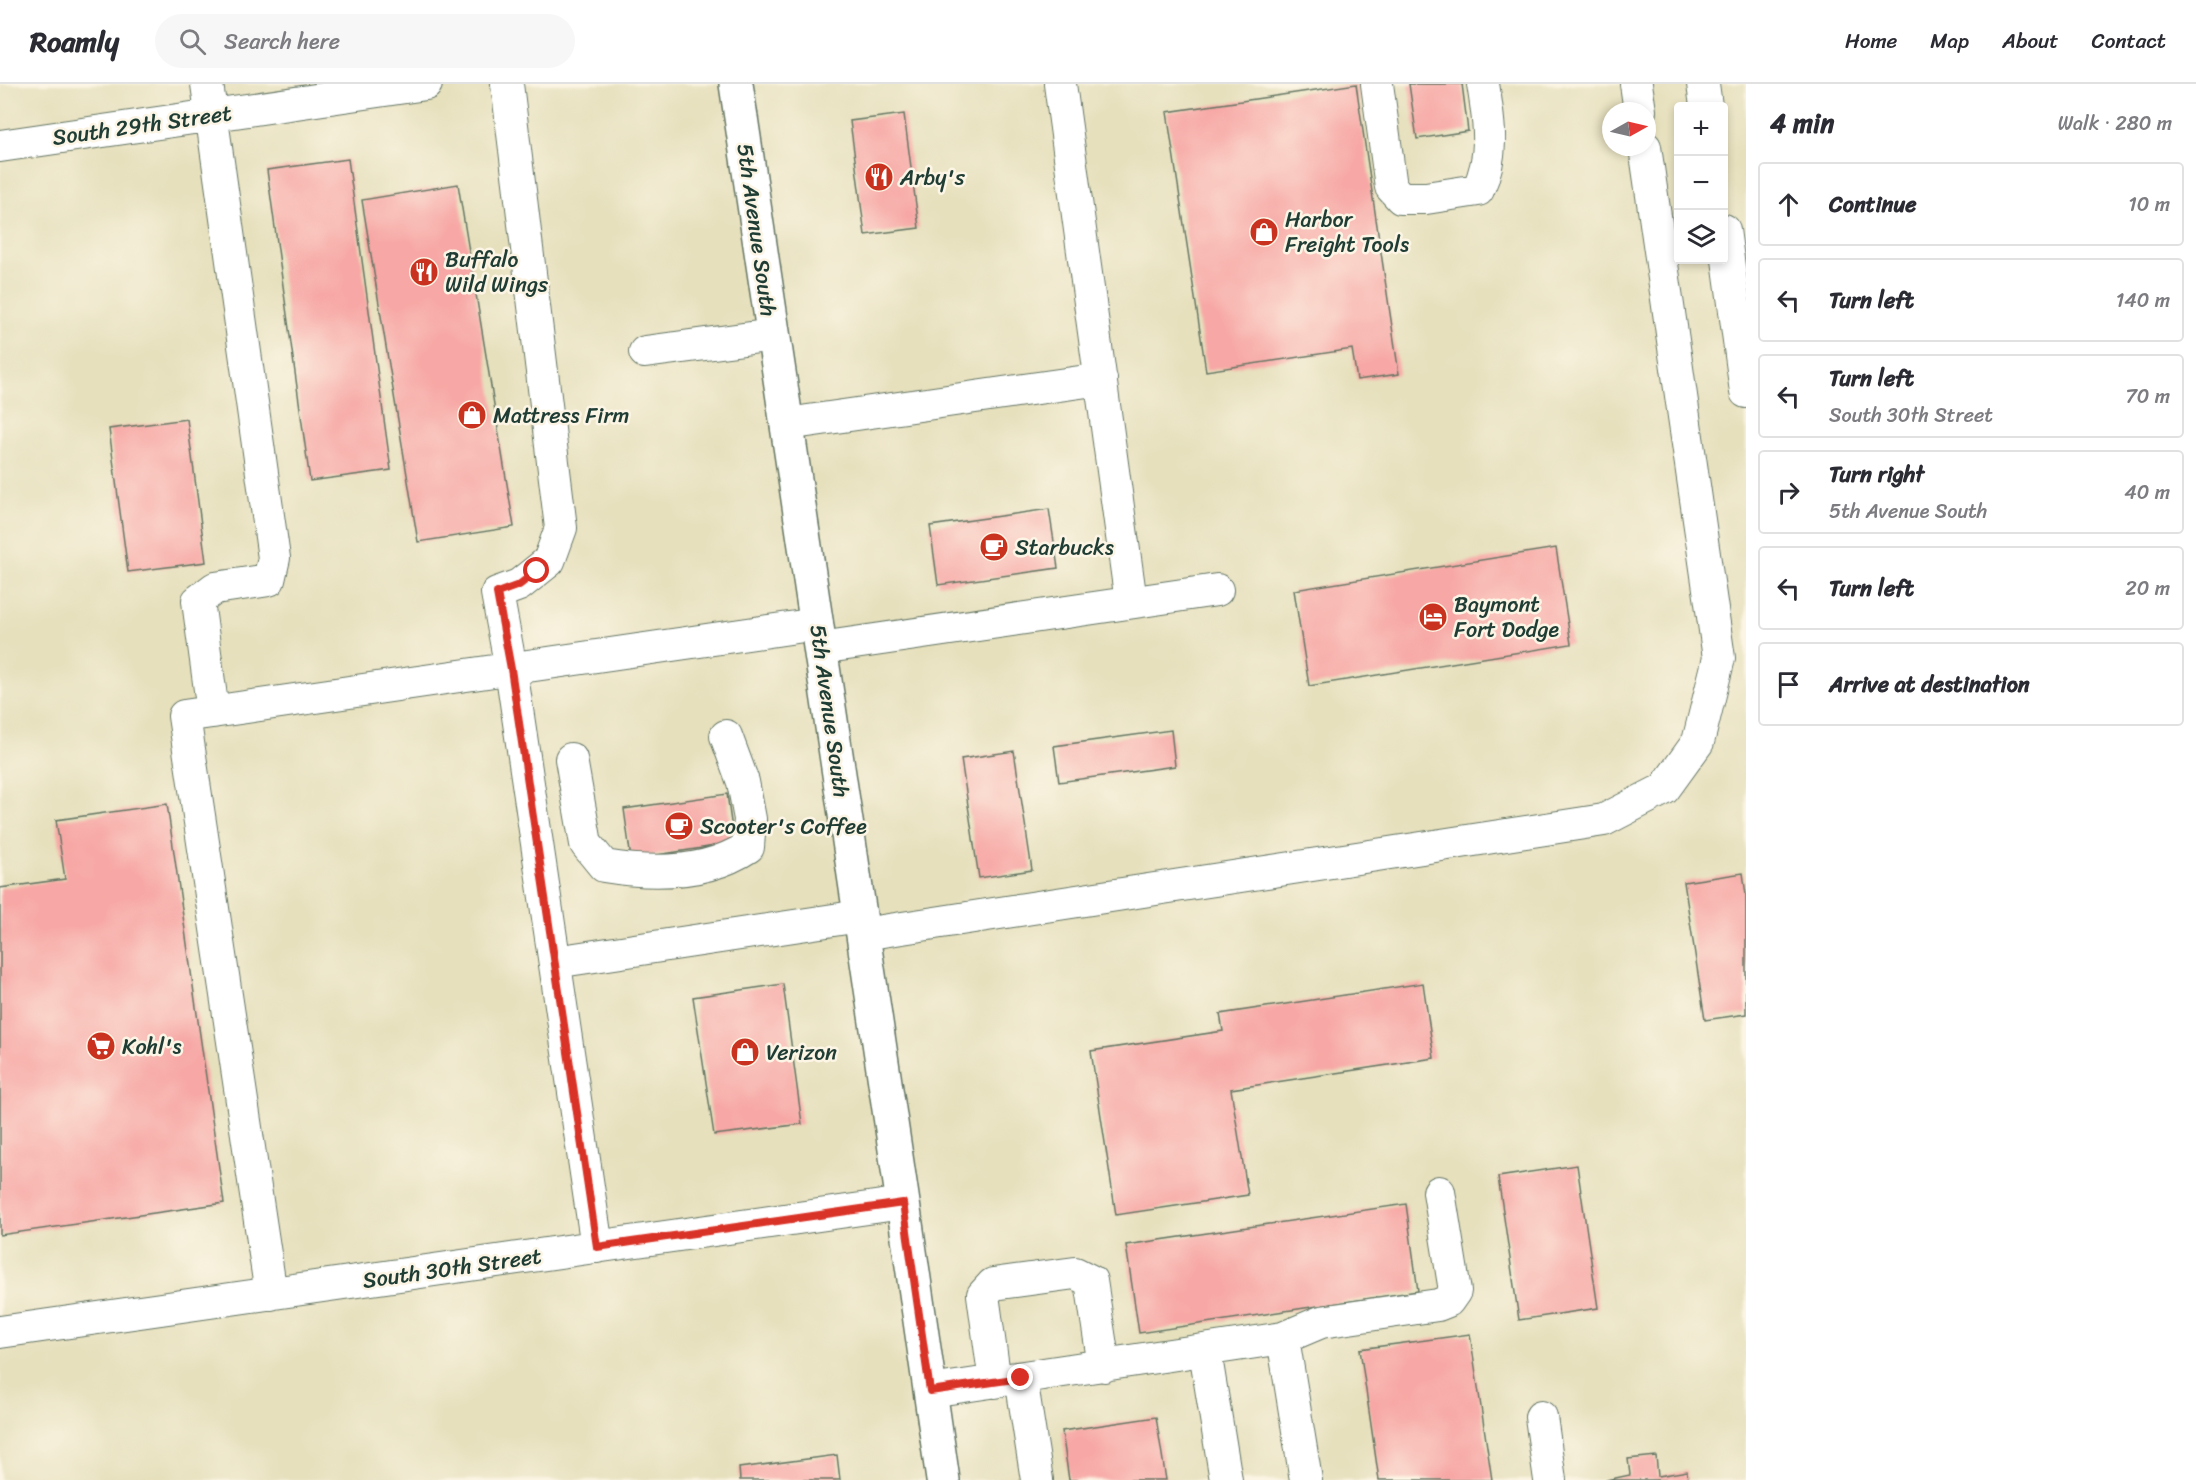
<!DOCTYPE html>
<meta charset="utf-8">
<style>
body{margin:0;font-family:Sriracha,sans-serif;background:#f7f7f7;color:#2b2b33}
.controls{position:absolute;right:18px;top:18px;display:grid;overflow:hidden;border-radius:6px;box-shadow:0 3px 9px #0003}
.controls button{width:54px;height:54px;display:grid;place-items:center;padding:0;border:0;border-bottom:2px solid #e1e1e2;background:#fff;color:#2b2b33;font:30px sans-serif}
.compass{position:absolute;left:1602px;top:18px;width:54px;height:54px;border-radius:50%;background:#fff;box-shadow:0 3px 9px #0003;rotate:82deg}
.stop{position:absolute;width:18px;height:18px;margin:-14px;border:4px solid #d93025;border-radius:50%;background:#fff}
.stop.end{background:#d93025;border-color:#fff;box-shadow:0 2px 6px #0008}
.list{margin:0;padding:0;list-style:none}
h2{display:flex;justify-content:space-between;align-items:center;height:78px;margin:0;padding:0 24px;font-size:26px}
h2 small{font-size:20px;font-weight:400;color:#7c7c81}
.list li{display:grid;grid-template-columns:39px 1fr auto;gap:18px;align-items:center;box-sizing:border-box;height:84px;margin:0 12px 12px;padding:0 12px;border:2px solid #e1e1e2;border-radius:6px}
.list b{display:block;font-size:22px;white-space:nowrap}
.list p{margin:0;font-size:20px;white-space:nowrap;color:#7c7c81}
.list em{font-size:20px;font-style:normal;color:#7c7c81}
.icon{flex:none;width:33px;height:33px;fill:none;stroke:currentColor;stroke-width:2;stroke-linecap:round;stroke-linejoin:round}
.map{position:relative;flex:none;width:1746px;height:1396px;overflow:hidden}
header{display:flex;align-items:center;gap:36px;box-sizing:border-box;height:84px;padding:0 30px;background:#fff;border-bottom:2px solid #e1e1e2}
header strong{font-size:28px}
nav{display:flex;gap:33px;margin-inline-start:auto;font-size:21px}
.search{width:420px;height:54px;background:#f7f7f7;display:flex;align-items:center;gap:15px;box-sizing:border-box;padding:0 21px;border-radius:33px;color:#7c7c81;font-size:22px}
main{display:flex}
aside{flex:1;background:#fff}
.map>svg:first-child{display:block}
.building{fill:#f7a7a5}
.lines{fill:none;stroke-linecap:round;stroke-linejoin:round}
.minor-casing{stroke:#657664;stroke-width:34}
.major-casing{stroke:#657664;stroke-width:36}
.minor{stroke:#fff;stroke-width:32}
.major{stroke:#fff;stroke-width:33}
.route{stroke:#d93025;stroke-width:8}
.labels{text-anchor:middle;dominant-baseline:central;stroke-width:5;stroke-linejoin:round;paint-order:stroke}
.street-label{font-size:22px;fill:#1f3d34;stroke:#fcf5e5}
.poi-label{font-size:22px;fill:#1f3d34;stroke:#fcf5e5;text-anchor:start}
</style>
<header>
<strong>Roamly</strong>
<div class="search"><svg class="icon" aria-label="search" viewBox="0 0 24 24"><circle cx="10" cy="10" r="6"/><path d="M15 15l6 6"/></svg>Search here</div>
<nav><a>Home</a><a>Map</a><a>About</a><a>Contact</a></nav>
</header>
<main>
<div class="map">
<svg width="1746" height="1396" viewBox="0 0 1746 1396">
<rect width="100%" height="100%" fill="#fcf5e5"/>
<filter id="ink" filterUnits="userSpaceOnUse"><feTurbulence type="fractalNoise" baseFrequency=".0167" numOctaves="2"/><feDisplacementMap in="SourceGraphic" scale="12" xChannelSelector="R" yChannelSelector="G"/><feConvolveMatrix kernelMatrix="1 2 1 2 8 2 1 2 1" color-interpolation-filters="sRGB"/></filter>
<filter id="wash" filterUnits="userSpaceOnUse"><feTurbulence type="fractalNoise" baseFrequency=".008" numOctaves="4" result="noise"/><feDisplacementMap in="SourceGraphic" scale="24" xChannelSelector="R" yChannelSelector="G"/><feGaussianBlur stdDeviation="1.35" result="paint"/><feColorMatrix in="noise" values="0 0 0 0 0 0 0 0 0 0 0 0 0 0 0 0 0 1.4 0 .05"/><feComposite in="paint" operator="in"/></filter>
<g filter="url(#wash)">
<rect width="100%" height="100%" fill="#e6e0bd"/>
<g id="blocks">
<path class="building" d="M1356,0L1399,290L1357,296L1352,265L1206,287L1167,28Z
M1409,0H1462L1468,47L1417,55Z
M904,30L919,144L865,151L850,37Z
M348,75L391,386L310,397L267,86Z
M458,100L514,443L418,458L362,116Z
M187,335L206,478L128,488L109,345Z
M1049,425L1058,484L938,501L930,442Z
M1556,464L1571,560L1309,602L1294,506Z
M1171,646L1175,682L1059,698L1054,662Z
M1014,667L1032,786L979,794L961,675Z
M727,710L734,759L631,775L624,725Z
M167,720L224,1119L0,1151V804L65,795L56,736Z
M1743,789L1746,811V930L1705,936L1684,798Z
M1423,899L1434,974L1231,1005L1248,1111L1116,1131L1091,967L1223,947L1220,930Z
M783,900L802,1040L714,1051L693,913Z
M1577,1081L1598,1224L1519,1236L1498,1093Z
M1406,1120L1418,1207L1139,1249L1126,1161Z
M1470,1250L1492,1396H1379L1360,1265Z
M1156,1333L1166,1396H1069L1062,1347Z
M837,1371L840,1396H740L739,1384Z
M1656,1372L1658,1392L1687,1387L1688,1396H1606L1630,1391L1628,1375Z"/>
</g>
</g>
<g filter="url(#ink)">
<use href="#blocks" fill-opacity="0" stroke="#657664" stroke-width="1.5"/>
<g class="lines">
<g class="minor-casing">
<path id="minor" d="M207,0L274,474L269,496L215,504L198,517L213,628
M507,0L561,444L549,477L519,501L497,509L511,585L597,1163
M1060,0L1131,518
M1377,0L1391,103L1401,114H1426L1478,106C1495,69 1489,38 1483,0
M1636,0L1640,27
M1703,0L1706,22
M0,62L426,0
M1724,146L1746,308
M645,268L773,251
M787,340L1101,295
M820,564L1217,506
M571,675L586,760L604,782C652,790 706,791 748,763L750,735L743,698L726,652
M863,850L1604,736L1664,705L1698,658L1719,574L1645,63
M555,878L860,832
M271,1210L184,632L817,540
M0,1248L903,1119
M1283,1254L1321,1238L1438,1221L1448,1217L1455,1207L1439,1108
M1205,1267L1226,1396
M1021,1294L1037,1396
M995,1298L983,1211L993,1200L1075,1189L1091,1197L1104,1282
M930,1307L1283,1254L1306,1396
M1541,1333L1550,1396"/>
</g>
<g class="major-casing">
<path id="major" d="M736,0L903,1119L943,1396"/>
</g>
<use href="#minor" class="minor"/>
<use href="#major" class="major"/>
</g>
</g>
<g class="lines" filter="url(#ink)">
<path class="route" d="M537,487L519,501L497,509L511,585L597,1163L903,1119L930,1307L1021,1294"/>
</g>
<defs>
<g id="restaurant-disc" transform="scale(1.5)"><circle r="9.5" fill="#c8321e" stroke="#fcf5e5"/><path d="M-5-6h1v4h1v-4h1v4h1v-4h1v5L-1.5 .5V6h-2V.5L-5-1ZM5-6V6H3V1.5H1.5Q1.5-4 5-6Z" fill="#fff"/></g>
<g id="shop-disc" transform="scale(1.5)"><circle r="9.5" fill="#c8321e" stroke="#fcf5e5"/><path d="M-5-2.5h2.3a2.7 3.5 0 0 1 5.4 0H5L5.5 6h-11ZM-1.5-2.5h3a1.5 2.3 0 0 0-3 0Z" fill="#fff"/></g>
<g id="cafe-disc" transform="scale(1.5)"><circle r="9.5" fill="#c8321e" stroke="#fcf5e5"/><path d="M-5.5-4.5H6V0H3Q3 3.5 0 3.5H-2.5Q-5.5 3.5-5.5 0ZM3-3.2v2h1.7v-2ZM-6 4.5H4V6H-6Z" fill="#fff"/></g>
<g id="hotel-disc" transform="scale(1.5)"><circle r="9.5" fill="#c8321e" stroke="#fcf5e5"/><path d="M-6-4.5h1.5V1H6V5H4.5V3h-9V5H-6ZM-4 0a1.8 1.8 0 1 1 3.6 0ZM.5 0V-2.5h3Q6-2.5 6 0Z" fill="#fff"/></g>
<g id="supermarket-disc" transform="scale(1.5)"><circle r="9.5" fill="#c8321e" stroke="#fcf5e5"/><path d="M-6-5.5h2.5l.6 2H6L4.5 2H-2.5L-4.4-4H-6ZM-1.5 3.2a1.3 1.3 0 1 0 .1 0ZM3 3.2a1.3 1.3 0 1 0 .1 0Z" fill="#fff"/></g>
</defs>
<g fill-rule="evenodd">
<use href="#restaurant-disc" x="879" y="93"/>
<use href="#shop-disc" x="1264" y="148"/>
<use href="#restaurant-disc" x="424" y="188"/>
<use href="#shop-disc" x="472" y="331"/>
<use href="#cafe-disc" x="994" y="463"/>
<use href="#hotel-disc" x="1433" y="533"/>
<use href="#cafe-disc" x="679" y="742"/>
<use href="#supermarket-disc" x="101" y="962"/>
<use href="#shop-disc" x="745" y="968"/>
</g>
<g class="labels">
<g class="street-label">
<text transform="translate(142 41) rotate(-8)">South 29th Street</text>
<text transform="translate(757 146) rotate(82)">5th Avenue South</text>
<text transform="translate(830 627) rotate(82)">5th Avenue South</text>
<text transform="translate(452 1184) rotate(-8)">South 30th Street</text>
</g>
<g class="poi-label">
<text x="900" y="93">Arby's</text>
<text x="1285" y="135">Harbor<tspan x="1285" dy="25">Freight Tools</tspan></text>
<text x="445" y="175">Buffalo<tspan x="445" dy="25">Wild Wings</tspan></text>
<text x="493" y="331">Mattress Firm</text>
<text x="1015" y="463">Starbucks</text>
<text x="1454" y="520">Baymont<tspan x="1454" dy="25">Fort Dodge</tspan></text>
<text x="700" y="742">Scooter's Coffee</text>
<text x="122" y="962">Kohl's</text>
<text x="766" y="968">Verizon</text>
</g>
</g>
</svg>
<div class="controls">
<button>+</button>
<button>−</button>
<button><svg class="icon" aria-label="layers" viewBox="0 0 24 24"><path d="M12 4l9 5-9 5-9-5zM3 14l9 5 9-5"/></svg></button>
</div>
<svg class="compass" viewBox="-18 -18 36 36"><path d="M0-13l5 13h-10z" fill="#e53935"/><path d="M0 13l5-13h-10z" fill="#7c7c81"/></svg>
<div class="stop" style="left:537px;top:487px"></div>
<div class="stop end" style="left:1021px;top:1294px"></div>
</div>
<aside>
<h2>4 min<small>Walk · 280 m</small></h2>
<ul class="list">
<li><svg class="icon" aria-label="ahead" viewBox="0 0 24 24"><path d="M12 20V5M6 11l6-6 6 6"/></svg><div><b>Continue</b></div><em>10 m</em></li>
<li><svg class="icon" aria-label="left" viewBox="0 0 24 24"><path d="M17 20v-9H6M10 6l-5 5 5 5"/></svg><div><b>Turn left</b></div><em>140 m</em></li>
<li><svg class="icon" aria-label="left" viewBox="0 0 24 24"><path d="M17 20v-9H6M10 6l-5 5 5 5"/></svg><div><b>Turn left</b><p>South 30th Street</p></div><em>70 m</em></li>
<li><svg class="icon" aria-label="right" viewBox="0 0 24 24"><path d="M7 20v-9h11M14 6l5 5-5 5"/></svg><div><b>Turn right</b><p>5th Avenue South</p></div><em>40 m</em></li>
<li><svg class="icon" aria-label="left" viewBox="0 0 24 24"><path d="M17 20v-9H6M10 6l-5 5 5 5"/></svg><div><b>Turn left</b></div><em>20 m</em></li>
<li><svg class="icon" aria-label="arrive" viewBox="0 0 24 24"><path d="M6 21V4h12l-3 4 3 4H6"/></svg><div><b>Arrive at destination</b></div></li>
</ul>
</aside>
</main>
